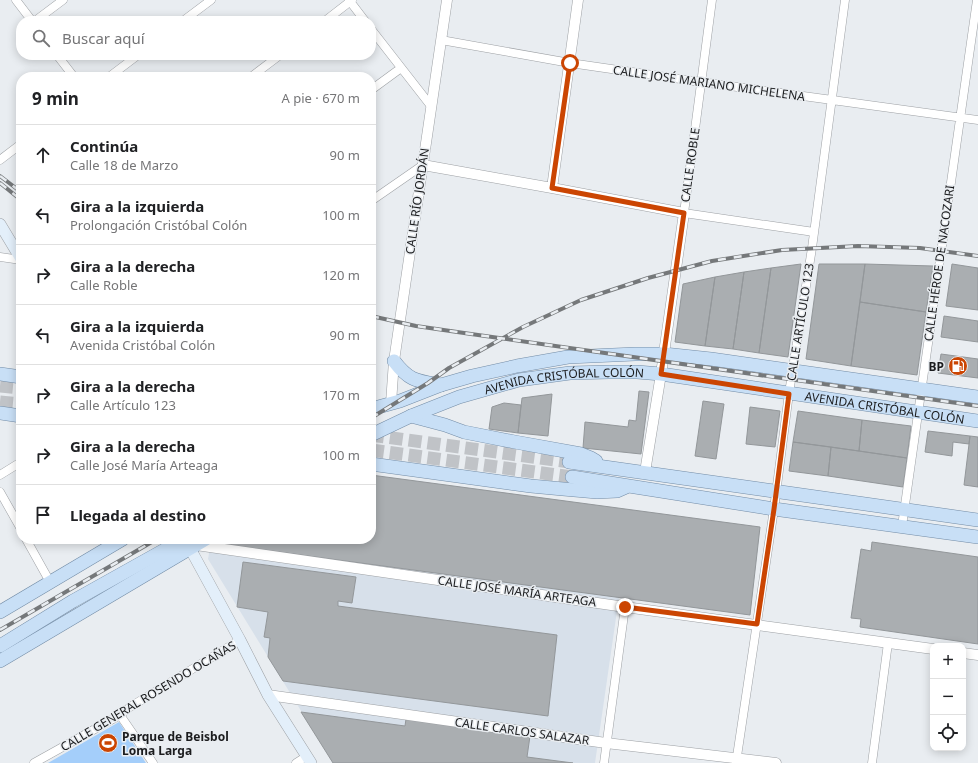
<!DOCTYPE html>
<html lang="es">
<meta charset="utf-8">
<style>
body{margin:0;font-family:"Noto Sans",sans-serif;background:#f6f6f6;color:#202124}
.controls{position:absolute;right:12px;bottom:12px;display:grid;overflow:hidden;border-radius:8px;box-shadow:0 2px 10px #0003}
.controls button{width:36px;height:36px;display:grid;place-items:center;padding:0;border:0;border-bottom:1px solid #e0e0e0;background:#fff;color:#202124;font:20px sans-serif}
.stop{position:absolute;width:12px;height:12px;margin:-9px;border:3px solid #cb4502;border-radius:50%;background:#fff}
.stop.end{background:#cb4502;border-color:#fff;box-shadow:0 1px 4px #0008}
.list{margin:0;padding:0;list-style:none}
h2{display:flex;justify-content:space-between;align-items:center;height:52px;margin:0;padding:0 16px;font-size:17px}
h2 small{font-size:13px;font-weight:400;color:#757577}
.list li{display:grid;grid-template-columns:26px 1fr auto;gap:12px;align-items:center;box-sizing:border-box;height:60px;padding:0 16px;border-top:1px solid #e0e0e0}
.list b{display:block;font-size:15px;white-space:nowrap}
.list p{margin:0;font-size:13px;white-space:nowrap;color:#757577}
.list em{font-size:13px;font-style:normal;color:#757577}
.icon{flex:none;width:22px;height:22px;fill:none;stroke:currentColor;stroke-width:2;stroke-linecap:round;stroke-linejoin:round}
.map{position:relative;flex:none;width:978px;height:763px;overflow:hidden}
.search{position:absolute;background:#fff;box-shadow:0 2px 10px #0003;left:16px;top:16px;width:360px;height:44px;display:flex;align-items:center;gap:10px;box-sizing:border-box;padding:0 14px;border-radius:16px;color:#757577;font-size:15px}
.panel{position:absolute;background:#fff;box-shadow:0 2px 10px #0003;left:16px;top:72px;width:360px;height:472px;border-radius:16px}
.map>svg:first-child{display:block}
.built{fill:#d7e0ea}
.green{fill:#a4cefa}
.building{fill:#aaaeb1;stroke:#93979a}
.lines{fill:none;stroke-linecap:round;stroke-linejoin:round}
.primary-tunnel{stroke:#c0c3c7;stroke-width:13;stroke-dasharray:13 6;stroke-linecap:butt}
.minor-casing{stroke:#9da0a4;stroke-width:9}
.tertiary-casing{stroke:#9da0a4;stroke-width:11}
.secondary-casing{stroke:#9da0a4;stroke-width:12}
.primary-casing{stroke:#738ca6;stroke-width:14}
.minor{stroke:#fff;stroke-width:8}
.tertiary{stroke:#fff;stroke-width:10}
.secondary{stroke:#e3effa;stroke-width:11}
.primary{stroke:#c8dff6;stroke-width:13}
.rail-casing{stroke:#75787a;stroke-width:4}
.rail{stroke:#e9edf1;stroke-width:2.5;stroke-dasharray:8;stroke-linecap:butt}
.route{stroke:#cb4502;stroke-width:5}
.labels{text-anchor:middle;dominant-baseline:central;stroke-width:3;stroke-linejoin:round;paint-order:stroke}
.street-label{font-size:12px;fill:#1b1c1e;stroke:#e9edf1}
.poi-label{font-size:12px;font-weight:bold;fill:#1b1c1e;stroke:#e9edf1;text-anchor:end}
</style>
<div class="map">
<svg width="978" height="763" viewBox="0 0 978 763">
<rect width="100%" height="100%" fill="#e9edf1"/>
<path class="built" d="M371,475L760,527L750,615L619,597L595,763H333L208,559L211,543L371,539Z"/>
<path class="green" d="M119,722L146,763H48Z"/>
<path class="building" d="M801,264L788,357L759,353L771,268Z
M819,264H865L851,366L806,359Z
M865,264L933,266L926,312L860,302Z
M952,264L978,268V310L946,306Z
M771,268L759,353L733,349L744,272Z
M744,272L733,349L705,346L715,277Z
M715,277L705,346L675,342L683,284Z
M860,302L926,312L917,375L851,366Z
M944,316L978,321V342L941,337Z
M941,354L978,359V378L938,373Z
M639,391L649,392L641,454L583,448L585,422L628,427L629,420L636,421Z
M552,394L548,436L518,433L522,398Z
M703,401L724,404L716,459L695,456Z
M504,403L521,405L518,433L489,429L492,407Z
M750,407L780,411L775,447L746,444Z
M798,411L862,420L859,451L793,442Z
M862,420L911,426L907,458L859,451Z
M928,431L970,436L969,444L953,442L952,456L925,452Z
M970,436L978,437V487L964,485Z
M793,442L831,447L828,476L789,471Z
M831,447L907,458L903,487L828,476Z
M371,475L760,527L750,615L211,543L218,539H371Z
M872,542L978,557V644L860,627L861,619L851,618L861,549L871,551Z
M243,562L356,577L352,603L338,601V606L557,635L548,716L283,681L268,657L270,638L264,637L268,612L237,607Z
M301,712L405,726L406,719L530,736L527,757L573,763H333Z"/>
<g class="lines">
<path class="primary-tunnel" d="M0,386L21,388
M0,402L21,404
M371,435L569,462
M371,450L572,477"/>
<g class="minor-casing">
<path id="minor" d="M16,0L32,21
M349,0L365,21
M712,0L684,213L814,232
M35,21L63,0
M183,21L211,0
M325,21L352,0
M371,29L431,106
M441,40L570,63L701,82L978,120
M57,55L74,77
M109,77L138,55
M251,77L280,55
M371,90L401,68
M0,160L21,144
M371,201L423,165
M0,257L21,260
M0,475L21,462
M0,492L21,529
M902,526L977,0
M26,539L50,582
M120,715L153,763
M34,763L120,715L130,707L240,640
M296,763L307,756
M604,763L625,607
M736,763L774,509L789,393L812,248L845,0
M872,763L888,643"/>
</g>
<g class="tertiary-casing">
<path id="tertiary" d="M423,165L552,188L684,213L661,374L645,472
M552,188L578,0
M391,403L394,361L447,0
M196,545L625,607L933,649
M963,653L978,655
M268,695L606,743L776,763"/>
</g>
<g class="secondary-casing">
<path id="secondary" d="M0,224L21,259
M186,541L240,640L268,695L311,763"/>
</g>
<g class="primary-casing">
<g id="primary">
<path d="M394,361C409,381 417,381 441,385"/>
<path d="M0,374L21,377"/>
<path d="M371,409L400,401L441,385L472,376L517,366L568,357L635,354H664L711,359L978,397"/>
<path d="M0,413L21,416"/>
<path d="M411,416L445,425L464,432L515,442L581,454L591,458L596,461"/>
<path id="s1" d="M371,435L411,416L459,397L519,380L570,373L609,372H637L661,374L978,421"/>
<path d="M569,462L978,520"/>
<path d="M371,464L531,486L563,489L597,492L617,491L626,487"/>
<path d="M572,477L774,509L978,537"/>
<path d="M0,612L123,539"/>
<path d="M0,646L73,601L184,539"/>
<path d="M0,661L206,539"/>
</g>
</g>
<use href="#minor" class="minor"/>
<use href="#tertiary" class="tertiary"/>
<use href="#secondary" class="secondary"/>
<use href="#primary" class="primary"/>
<g class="rail-casing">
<path id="rail" d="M0,176L21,192
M0,183L21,200
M371,316L416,326L471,334L978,406
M371,418L428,383L449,368L523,327L581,300L648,278L712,261L782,250L858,246L920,248L978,256
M0,630L157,539"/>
</g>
<use href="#rail" class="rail"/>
</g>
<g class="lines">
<path class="route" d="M570,63L552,188L684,213L661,374L789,394L774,509L757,624L625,607"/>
</g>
<defs>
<g id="fuel-disc" transform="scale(1)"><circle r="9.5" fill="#cb4502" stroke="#e9edf1"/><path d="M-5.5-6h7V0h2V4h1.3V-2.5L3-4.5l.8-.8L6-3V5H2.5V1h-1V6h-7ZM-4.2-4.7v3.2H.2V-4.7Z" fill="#fff"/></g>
<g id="stadium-disc" transform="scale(1)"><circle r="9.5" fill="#cb4502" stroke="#e9edf1"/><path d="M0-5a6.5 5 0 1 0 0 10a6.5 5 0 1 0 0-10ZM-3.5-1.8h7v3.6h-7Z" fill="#fff"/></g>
</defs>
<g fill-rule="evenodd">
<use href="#fuel-disc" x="958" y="366"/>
<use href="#stadium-disc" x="108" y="743"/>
</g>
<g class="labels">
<g class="street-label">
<text transform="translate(709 83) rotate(8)">CALLE JOSÉ MARIANO MICHELENA</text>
<text transform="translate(690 165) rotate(-82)">CALLE ROBLE</text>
<text transform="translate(417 201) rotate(-82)">CALLE RÍO JORDÁN</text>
<text transform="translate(939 263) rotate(-82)">CALLE HÉROE DE NACOZARI</text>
<text transform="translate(800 322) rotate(-81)">CALLE ARTÍCULO 123</text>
<text stroke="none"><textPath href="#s1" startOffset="203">AVENIDA CRISTÓBAL COLÓN</textPath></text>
<text stroke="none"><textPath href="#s1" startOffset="527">AVENIDA CRISTÓBAL COLÓN</textPath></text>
<text transform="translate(517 591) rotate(8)">CALLE JOSÉ MARÍA ARTEAGA</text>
<text transform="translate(148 696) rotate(-31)">CALLE GENERAL ROSENDO OCAÑAS</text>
<text transform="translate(522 731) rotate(8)">CALLE CARLOS SALAZAR</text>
</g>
<g class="poi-label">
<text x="944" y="366">BP</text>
<text x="122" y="736" text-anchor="start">Parque de Beisbol<tspan x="122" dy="14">Loma Larga</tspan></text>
</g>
</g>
</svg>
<div class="controls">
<button>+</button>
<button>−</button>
<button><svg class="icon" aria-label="locate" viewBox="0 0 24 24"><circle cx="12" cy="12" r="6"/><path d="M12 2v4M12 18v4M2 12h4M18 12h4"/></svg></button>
</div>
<div class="stop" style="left:570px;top:63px"></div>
<div class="stop end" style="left:625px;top:607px"></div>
<div class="search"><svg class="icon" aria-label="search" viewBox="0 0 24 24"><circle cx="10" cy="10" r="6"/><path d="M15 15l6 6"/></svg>Buscar aquí</div>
<section class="panel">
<h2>9 min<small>A pie · 670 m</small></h2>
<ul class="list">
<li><svg class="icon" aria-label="ahead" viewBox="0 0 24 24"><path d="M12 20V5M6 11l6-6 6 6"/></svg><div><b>Continúa</b><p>Calle 18 de Marzo</p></div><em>90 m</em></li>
<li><svg class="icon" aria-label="left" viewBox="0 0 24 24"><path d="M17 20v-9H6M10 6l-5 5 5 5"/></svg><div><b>Gira a la izquierda</b><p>Prolongación Cristóbal Colón</p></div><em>100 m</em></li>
<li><svg class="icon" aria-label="right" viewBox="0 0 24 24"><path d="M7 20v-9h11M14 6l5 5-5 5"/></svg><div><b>Gira a la derecha</b><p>Calle Roble</p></div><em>120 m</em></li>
<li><svg class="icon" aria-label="left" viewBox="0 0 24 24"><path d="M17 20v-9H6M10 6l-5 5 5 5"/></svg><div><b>Gira a la izquierda</b><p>Avenida Cristóbal Colón</p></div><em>90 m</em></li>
<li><svg class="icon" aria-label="right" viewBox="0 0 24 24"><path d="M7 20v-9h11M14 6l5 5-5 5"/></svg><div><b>Gira a la derecha</b><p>Calle Artículo 123</p></div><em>170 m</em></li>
<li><svg class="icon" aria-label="right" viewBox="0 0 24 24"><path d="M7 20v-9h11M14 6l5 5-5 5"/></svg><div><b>Gira a la derecha</b><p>Calle José María Arteaga</p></div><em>100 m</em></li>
<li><svg class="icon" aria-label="arrive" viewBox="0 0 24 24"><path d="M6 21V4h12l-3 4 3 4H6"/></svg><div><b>Llegada al destino</b></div></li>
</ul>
</section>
</div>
